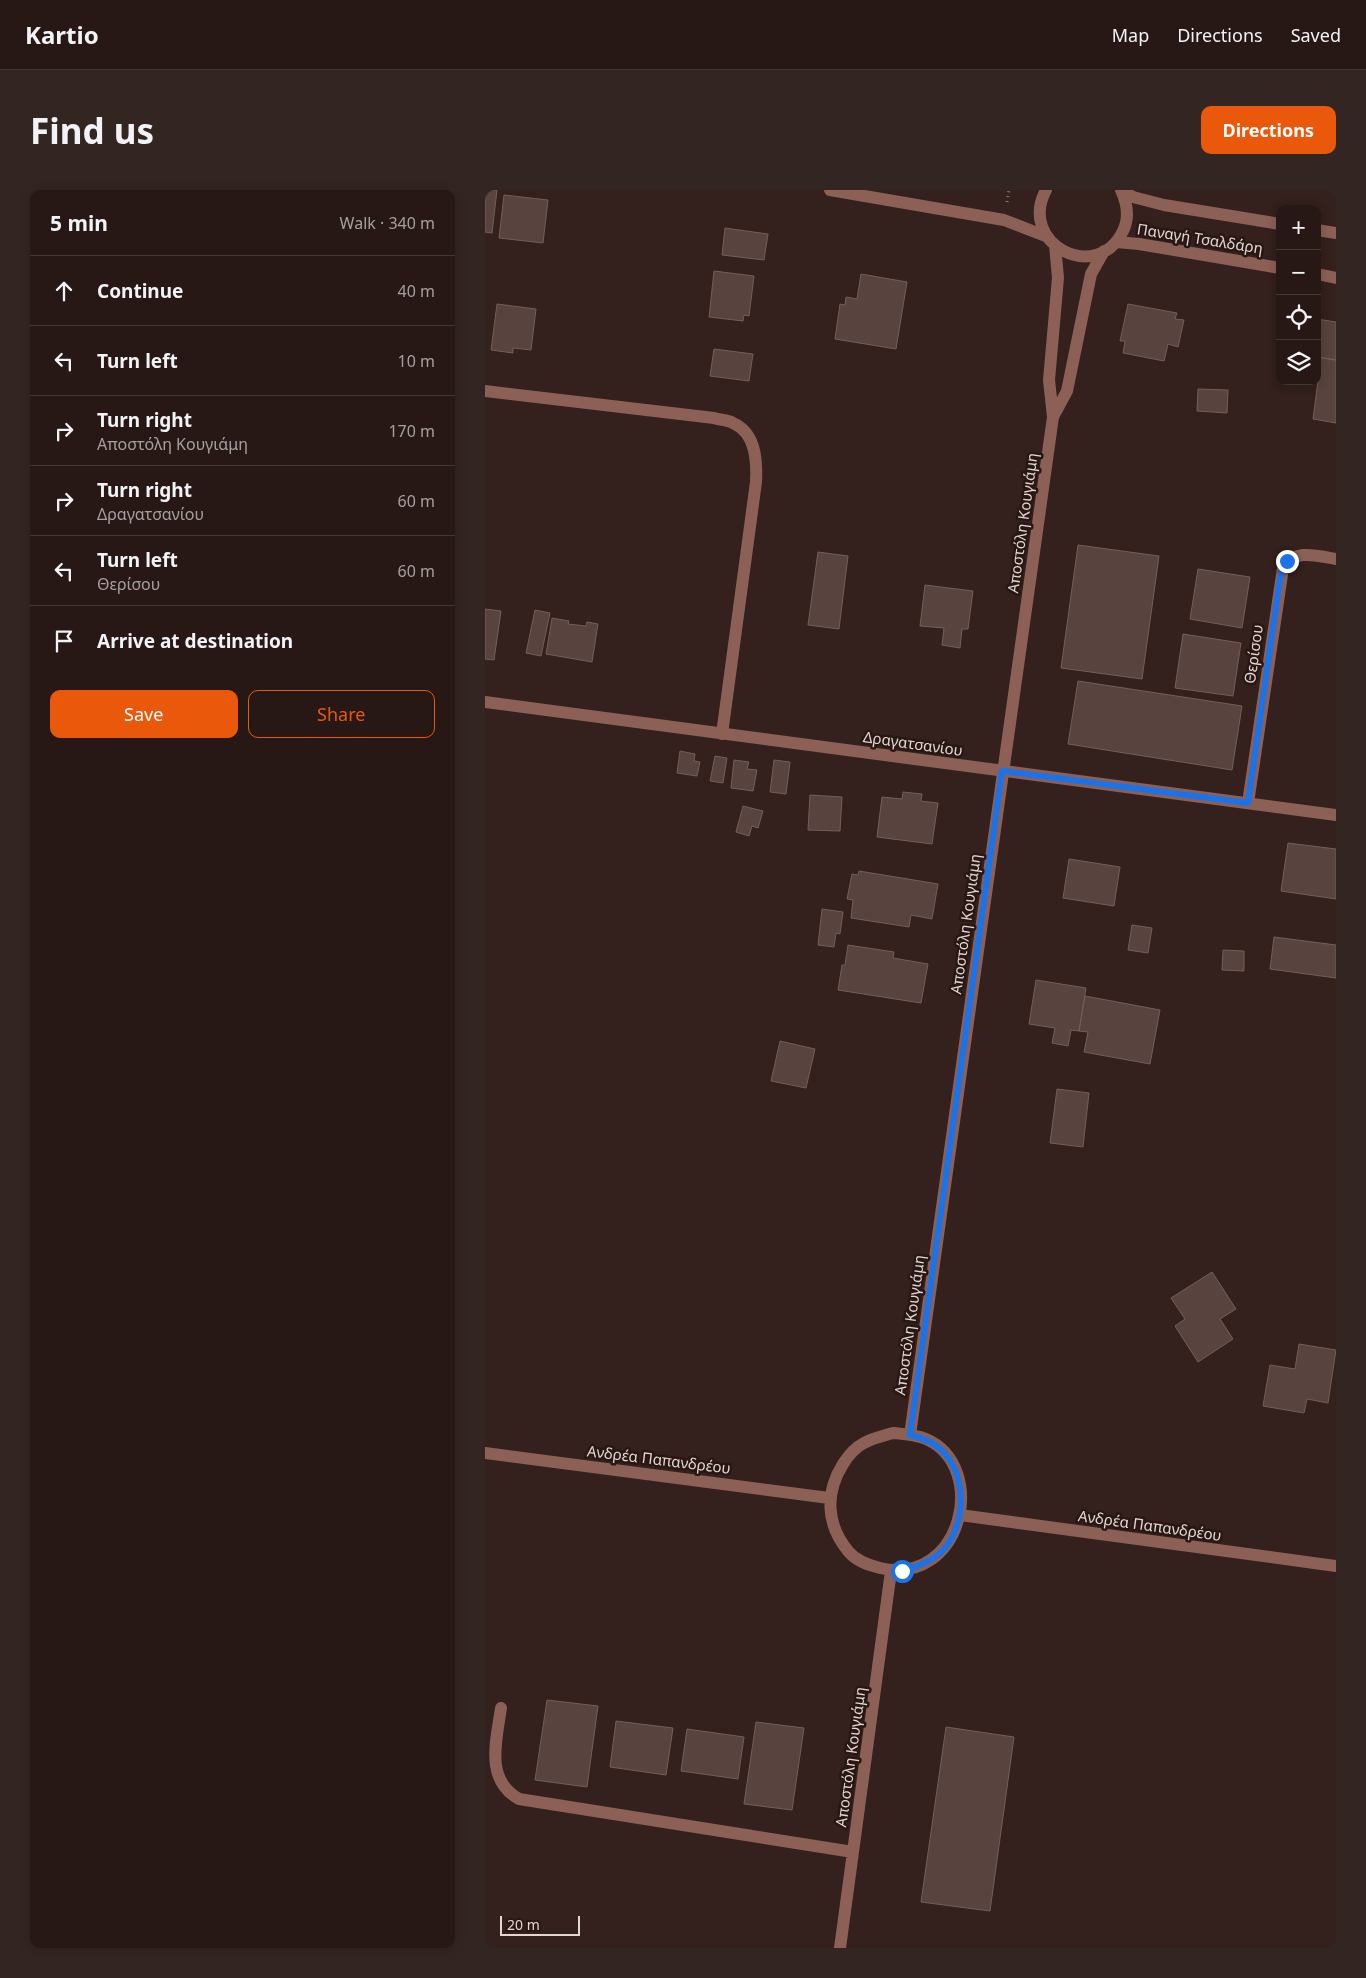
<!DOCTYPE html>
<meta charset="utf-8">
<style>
body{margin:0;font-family:"Noto Sans",sans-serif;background:#332522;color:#f1f3f6}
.controls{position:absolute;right:15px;top:15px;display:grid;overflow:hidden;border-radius:10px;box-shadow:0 2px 12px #0003}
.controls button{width:45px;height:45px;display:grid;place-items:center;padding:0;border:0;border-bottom:1px solid #433734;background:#271815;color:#f1f3f6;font:25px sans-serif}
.scale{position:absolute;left:15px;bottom:12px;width:80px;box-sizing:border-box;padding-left:5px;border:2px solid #e3d6d3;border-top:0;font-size:14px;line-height:18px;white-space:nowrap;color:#e3d6d3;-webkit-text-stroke:4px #291713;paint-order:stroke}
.stop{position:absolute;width:15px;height:15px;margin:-11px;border:4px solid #1a73e8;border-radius:50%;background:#fff}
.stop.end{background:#1a73e8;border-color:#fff;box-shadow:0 1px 5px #0008}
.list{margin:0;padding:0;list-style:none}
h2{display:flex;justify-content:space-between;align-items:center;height:65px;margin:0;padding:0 20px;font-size:21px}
h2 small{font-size:16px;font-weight:400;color:#a4a0a0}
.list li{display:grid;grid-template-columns:32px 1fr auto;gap:15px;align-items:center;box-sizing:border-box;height:70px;padding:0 20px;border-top:1px solid #433734}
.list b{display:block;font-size:19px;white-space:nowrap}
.list p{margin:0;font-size:16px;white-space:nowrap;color:#a4a0a0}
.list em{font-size:16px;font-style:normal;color:#a4a0a0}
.actions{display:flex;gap:10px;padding:15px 20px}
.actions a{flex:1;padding:11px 0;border:1px solid #ea580c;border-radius:10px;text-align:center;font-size:18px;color:#ea580c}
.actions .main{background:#ea580c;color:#fff}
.icon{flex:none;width:28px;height:28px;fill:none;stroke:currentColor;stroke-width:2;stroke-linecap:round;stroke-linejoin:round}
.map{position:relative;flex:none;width:851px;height:1758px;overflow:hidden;border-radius:10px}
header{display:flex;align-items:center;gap:30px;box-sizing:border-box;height:70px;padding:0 25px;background:#271815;border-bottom:1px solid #433734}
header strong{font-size:24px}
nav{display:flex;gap:28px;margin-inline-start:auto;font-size:18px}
.intro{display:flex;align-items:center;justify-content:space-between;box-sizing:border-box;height:120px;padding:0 30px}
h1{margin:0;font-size:35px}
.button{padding:12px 22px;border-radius:10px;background:#ea580c;color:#fff;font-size:18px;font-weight:700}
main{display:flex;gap:30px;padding:0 30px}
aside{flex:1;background:#271815;border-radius:10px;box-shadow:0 2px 12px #0003}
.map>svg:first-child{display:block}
.building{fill:#59433f;stroke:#755e59}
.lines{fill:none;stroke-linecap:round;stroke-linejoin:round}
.path{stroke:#8c7b78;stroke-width:3;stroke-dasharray:1 4;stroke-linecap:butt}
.minor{stroke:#8d6056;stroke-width:12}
.route{stroke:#1a73e8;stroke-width:6}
.labels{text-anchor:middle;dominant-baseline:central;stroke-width:5;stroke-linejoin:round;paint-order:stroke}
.street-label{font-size:15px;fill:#e3d6d3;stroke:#291713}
</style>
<header>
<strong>Kartio</strong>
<nav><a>Map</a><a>Directions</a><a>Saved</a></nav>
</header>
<div class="intro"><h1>Find us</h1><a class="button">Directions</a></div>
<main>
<aside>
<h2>5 min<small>Walk · 340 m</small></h2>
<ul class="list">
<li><svg class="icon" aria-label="ahead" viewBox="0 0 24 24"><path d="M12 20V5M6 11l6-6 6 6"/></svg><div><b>Continue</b></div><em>40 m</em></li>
<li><svg class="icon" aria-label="left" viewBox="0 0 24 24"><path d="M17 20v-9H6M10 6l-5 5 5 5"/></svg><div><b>Turn left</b></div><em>10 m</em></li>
<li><svg class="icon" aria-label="right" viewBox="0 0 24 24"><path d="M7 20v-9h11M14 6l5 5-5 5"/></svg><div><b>Turn right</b><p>Αποστόλη Κουγιάμη</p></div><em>170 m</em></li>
<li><svg class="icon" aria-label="right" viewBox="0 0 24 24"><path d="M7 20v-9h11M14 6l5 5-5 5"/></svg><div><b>Turn right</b><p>Δραγατσανίου</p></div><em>60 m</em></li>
<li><svg class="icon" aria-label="left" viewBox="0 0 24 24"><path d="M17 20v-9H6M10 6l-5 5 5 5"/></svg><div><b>Turn left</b><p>Θερίσου</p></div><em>60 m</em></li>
<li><svg class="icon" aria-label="arrive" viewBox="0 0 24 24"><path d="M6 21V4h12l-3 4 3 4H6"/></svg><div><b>Arrive at destination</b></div></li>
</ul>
<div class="actions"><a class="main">Save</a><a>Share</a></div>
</aside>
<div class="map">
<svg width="851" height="1758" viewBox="0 0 851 1758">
<rect width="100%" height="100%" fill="#34201c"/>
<path class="building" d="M0,0H12L7,43L0,42Z
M19,5L63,10L58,53L14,48Z
M240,38L283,44L279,70L237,65Z
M229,81L269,86L264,126L259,125L258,131L224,127Z
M376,84L422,92L411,159L350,149L355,114L360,115L361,107L372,109Z
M12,114L51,119L46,160L28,158V163L6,160Z
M643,114L692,123L690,129L699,130L693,157L683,154L679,171L638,163L640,151H635Z
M832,129L851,132V170L832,167Z
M229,159L268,164L264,191L225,186Z
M832,167L851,170V233L828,229L833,191Z
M713,199L743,200L742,223L712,221Z
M593,355L674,366L657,489L576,478Z
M333,362L363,366L354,439L323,435Z
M713,379L765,387L757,438L705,429Z
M440,395L488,401L483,439H477L475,458L457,455L459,438L435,436Z
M0,419L16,421L9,470L0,469Z
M50,420L65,423L56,466L41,463Z
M67,428L84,431L83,434L101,436L102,432L113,434L107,472L61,464Z
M698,444L756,453L748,506L690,498Z
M593,491L757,516L747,580L583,554Z
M195,561L210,564L209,571L215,572L212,586L192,583Z
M230,566L242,568L238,593L225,591Z
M249,570L264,572L262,579L272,580L268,601L246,598Z
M289,570L305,572L301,604L285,602Z
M418,602L437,604L436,611L453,613L447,654L392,647L397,607L417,609Z
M325,605L357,607L355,641L323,640Z
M258,616L278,621L273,638L267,636L264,646L251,642Z
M803,653L851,659V709L796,701Z
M584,669L635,677L629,716L578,708Z
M374,681L453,694L447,729L426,725L424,737L366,728L368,710L362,709L367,684L373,685Z
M337,719L358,722L355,744L351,743L349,757L333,755Z
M647,735L667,738L663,763L643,760Z
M789,747L851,755V788L785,779Z
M363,755L409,762L408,768L443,774L436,813L353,800L357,775H360Z
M738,760L759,761V781L737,780Z
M551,790L601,798L594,841L586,840L583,856L567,853L570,838L544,834Z
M600,806L675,820L665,874L599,862L603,842L594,841Z
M295,851L330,859L321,898L286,891Z
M572,899L604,903L598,957L565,953Z
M727,1082L751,1119L735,1129L748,1149L713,1172L690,1136L700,1129L686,1108Z
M814,1154L851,1160L843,1213L822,1209L819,1223L778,1216L785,1175L810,1179Z
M62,1510L113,1516L102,1597L50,1590Z
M131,1531L188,1538L181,1585L125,1577Z
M271,1532L319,1538L307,1620L259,1614Z
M461,1537L529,1547L505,1721L436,1712Z
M202,1539L259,1547L253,1589L196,1581Z"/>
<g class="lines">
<path class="path" d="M522,12L524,0"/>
<path class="minor" d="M345,0L519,30L563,47
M561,0C532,54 612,95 638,41C645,27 642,13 636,0
M636,0L648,7L679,15L795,34
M832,40L851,43
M631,52L654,54L795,78
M832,84L851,88
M0,201L229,228C235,230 243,230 248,233C271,243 272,271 271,292L237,544
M568,227L582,201L606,84L619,61
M0,512L851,625
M763,613L798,378C809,358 833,366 851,369
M408,1243C419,1244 431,1245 441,1249C504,1276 478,1397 395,1378C383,1375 371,1371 363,1361C341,1334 340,1303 358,1274C363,1266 371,1257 379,1253C388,1248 398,1246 408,1243Z
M425,1245L568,227L564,190L573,88L570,55
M0,1263L344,1308
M475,1325L851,1376
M16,1518C11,1552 0,1590 34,1609L368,1662
M355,1758L406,1381"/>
</g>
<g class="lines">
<path class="route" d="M417,1381C431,1377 443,1373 455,1363C480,1341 483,1291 461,1265C451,1253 440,1249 425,1245L517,581L763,613L795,389L798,378L802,371"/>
</g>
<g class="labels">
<g class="street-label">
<text transform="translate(715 48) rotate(9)">Παναγή Τσαλδάρη</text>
<text transform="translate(537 333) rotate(-82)">Αποστόλη Κουγιάμη</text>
<text transform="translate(768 464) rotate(-82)">Θερίσου</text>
<text transform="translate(428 553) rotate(8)">Δραγατσανίου</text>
<text transform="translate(480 734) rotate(-82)">Αποστόλη Κουγιάμη</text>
<text transform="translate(424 1135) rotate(-82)">Αποστόλη Κουγιάμη</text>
<text transform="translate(174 1269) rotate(7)">Ανδρέα Παπανδρέου</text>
<text transform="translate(665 1335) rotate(8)">Ανδρέα Παπανδρέου</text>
<text transform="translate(365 1567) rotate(-82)">Αποστόλη Κουγιάμη</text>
</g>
</g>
</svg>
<div class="controls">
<button>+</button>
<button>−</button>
<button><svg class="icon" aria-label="locate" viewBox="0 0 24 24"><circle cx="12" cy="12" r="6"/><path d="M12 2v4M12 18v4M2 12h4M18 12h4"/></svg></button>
<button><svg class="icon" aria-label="layers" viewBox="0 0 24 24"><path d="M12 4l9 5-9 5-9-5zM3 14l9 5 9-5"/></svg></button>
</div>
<div class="scale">20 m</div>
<div class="stop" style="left:417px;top:1381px"></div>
<div class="stop end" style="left:802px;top:371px"></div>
</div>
</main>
